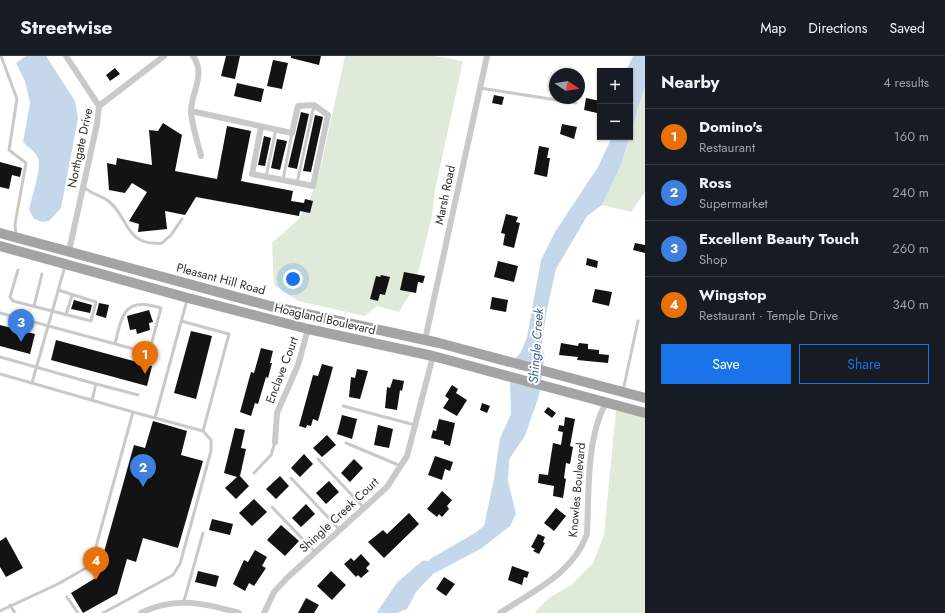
<!DOCTYPE html>
<meta charset="utf-8">
<style>
body{margin:0;font-family:Jost,sans-serif;background:#242831;color:#f1f3f6}
.controls{position:absolute;right:12px;top:12px;display:grid;overflow:hidden;border-radius:0px;box-shadow:0 1px 3px #0004}
.controls button{width:36px;height:36px;display:grid;place-items:center;padding:0;border:0;border-bottom:1px solid #363941;background:#171b24;color:#f1f3f6;font:20px sans-serif}
.compass{position:absolute;left:549px;top:12px;width:36px;height:36px;border-radius:50%;background:#171b24;box-shadow:0 1px 3px #0004;rotate:102deg}
.you{position:absolute;left:293px;top:223px;width:14px;height:14px;margin:-10px;border:3px solid #fff;border-radius:50%;background:#1a73e8;box-shadow:0 0 0 6px #1a73e833}
.badge{display:grid;place-items:center;width:26px;height:26px;border-radius:50%;background:#1a73e8;color:#fff;font-size:13px;font-weight:700}
.pin{position:absolute;translate:-50% -33px;filter:drop-shadow(0 1px 2px #0008)}
.pin::after{content:'';position:absolute;top:21px;width:14px;height:12px;background:inherit;clip-path:polygon(0 0,100% 0,50% 100%)}
.list{margin:0;padding:0;list-style:none}
h2{display:flex;justify-content:space-between;align-items:center;height:52px;margin:0;padding:0 16px;font-size:17px}
h2 small{font-size:13px;font-weight:400;color:#9ea1a6}
.list li{display:grid;grid-template-columns:26px 1fr auto;gap:12px;align-items:center;box-sizing:border-box;height:56px;padding:0 16px;border-top:1px solid #363941}
.list b{display:block;font-size:15px;white-space:nowrap}
.list p{margin:0;font-size:13px;white-space:nowrap;color:#9ea1a6}
.list em{font-size:13px;font-style:normal;color:#9ea1a6}
.actions{display:flex;gap:8px;padding:12px 16px}
.actions a{flex:1;padding:9px 0;border:1px solid #1a73e8;border-radius:0px;text-align:center;font-size:14px;color:#1a73e8}
.actions .main{background:#1a73e8;color:#fff}
.map{position:relative;flex:none;width:645px;height:557px;overflow:hidden}
header{display:flex;align-items:center;gap:24px;box-sizing:border-box;height:56px;padding:0 20px;background:#171b24;border-bottom:1px solid #363941}
header strong{font-size:19px}
nav{display:flex;gap:22px;margin-inline-start:auto;font-size:14px}
main{display:flex}
aside{flex:1;background:#171b24}
.map>svg:first-child{display:block}
.green{fill:#e0ead9}
.water{fill:#c5d7ea}
.lines{fill:none;stroke-linecap:round;stroke-linejoin:round}
.river{stroke:#c5d7ea;stroke-width:13}
.building{fill:#131313}
.lane{stroke:#c9c9c9;stroke-width:3}
.street{stroke:#c9c9c9;stroke-width:6}
.primary{stroke:#a4a4a4;stroke-width:10}
.labels{text-anchor:middle;dominant-baseline:central;stroke-width:4;stroke-linejoin:round;paint-order:stroke}
.street-label{font-size:12px;fill:#2c2c2c;stroke:#fff}
.water-label{font-size:13px;font-style:italic;fill:#3b628d;stroke:#fff}
</style>
<header>
<strong>Streetwise</strong>
<nav><a>Map</a><a>Directions</a><a>Saved</a></nav>
</header>
<main>
<div class="map">
<svg width="645" height="557" viewBox="0 0 645 557">
<rect width="100%" height="100%" fill="#fff"/>
<path class="green" d="M345,0H434L463,5L435,134L432,160L415,229L399,256L377,250L365,260L298,245L274,229L272,187L299,163L309,145L319,119Z
M645,30V136L631,156L602,149L621,109Z
M616,354L645,361V557H534L549,542L571,529L593,507L604,479Z"/>
<path class="water" d="M26,0H46L75,45L78,62L61,152L49,165L42,166L34,163L29,154C31,142 42,113 38,102C35,95 28,91 23,86L30,47L25,25L16,7Z
M633,0H645V30L621,109L602,149L587,160L556,213L546,258L539,310L515,303L521,296L527,281L541,204L555,176L598,111L612,81H630V15H626Z
M510,325L533,331L521,358L509,406L508,425L516,458L510,470L482,492L433,518L416,536L407,553L397,557H377L397,540L430,503L475,477L484,470L494,423L500,382L511,358Z"/>
<g class="lines">
<path class="river" d="M504,399L519,377L533,337L538,300
M384,557L402,531L425,511"/>
</g>
<path class="building" d="M226,0H240L235,23L221,20Z
M291,0H321L319,9L291,2Z
M273,4L288,7L282,33L267,30Z
M115,12L120,18L110,25L106,19Z
M237,27L264,33L261,46L234,40Z
M494,39L504,41L502,49L492,47Z
M586,42L600,45L597,57L584,54Z
M301,56L309,58L297,113L288,111Z
M315,59L323,61L311,116L303,115Z
M163,67L182,79L175,115L217,123L227,70L251,75L241,125L293,135L291,145L304,147L305,143L313,145L310,157L300,155L299,160L196,141L185,159L165,155L167,173L138,176L139,168L129,165L147,136L132,127L125,137L109,134L107,107L116,109L117,102L152,109L149,74L158,75Z
M562,68L577,71L574,83L560,78Z
M264,80L271,82L265,110L258,109Z
M277,83L287,85L280,114L271,112Z
M539,90L549,92L547,102H550L547,121L534,118Z
M0,106L22,112L20,121L12,119L9,133L0,131Z
M506,158L518,161L516,166L520,167L514,192L503,189L505,178L501,177Z
M635,187L645,189V197L633,194Z
M587,202L598,205L597,212L586,209Z
M498,205L518,210L514,226L494,221Z
M404,216L425,220L423,227L418,226L416,237L400,234Z
M381,219L390,221L385,239L380,238L378,245L370,243L376,220L380,221Z
M595,233L612,236L609,250L592,246Z
M492,241L508,244L506,256L490,253Z
M74,244L92,249L90,257L71,253Z
M99,247L109,249L106,262L96,259Z
M149,254L153,266L149,267L150,274L137,278L136,273L130,274L127,260Z
M0,269L35,278L30,298L0,290Z
M191,275L212,280L196,343L174,337Z
M56,284L152,310L147,330L51,304Z
M561,287L578,290L579,287L588,288V293L599,294V298L609,299L608,307L577,304L578,301L559,299Z
M261,292L273,295L270,307H272L268,322L266,321L258,348L255,347L251,360L240,356L251,316L254,317Z
M322,308L333,311L318,365L313,363L311,370L307,369L306,372L299,370L313,319L318,320Z
M357,313L368,315L360,343L349,341L351,321L355,322Z
M393,323L404,325L402,335L400,334L397,354L385,352L387,331L390,332Z
M452,329L458,333L456,337L467,344L457,360L443,352L449,343L445,340Z
M482,347L490,350L487,357L480,354Z
M548,351L556,357L552,362L544,356Z
M342,359L357,363L352,383L337,378Z
M565,361L575,363L570,390L573,391L570,408L566,407L564,422L566,423L563,442L553,440L554,430L538,427L539,418L548,419L553,387L561,389L563,376L558,375L559,369L564,370Z
M439,363L455,367L450,390L444,388V385L431,382L433,374L436,375Z
M153,365L187,375L181,399L203,405L178,492L143,482L136,506L127,503L117,538L83,557L71,537L97,521L134,389L145,392Z
M378,369L393,373L389,392L374,389Z
M235,372L245,374L241,392L246,393L240,420L249,430L236,443L225,432L237,421L224,417Z
M327,379L336,389L322,401L313,392Z
M304,398L313,408L300,421L291,412Z
M435,400L453,406L450,415L445,413L442,424L428,419Z
M354,403L363,412L350,426L341,417Z
M280,420L289,430L276,443L266,433Z
M329,425L339,436L326,448L316,437Z
M442,435L452,444L447,450L449,453L442,461L439,458L437,461L427,453Z
M254,443L267,456L252,470L239,457Z
M306,448L315,458L301,471L292,462Z
M556,452L566,460L554,475L544,467Z
M409,457L419,468L384,502L368,486L383,474L387,478Z
M212,463L233,468L230,479L209,474Z
M281,469L299,485L285,500L267,484Z
M538,478L545,481L543,486L545,487L539,498L533,495L535,493L531,491Z
M6,481L23,512L6,521L0,511V485Z
M255,494L267,501L262,510L266,512L254,530L249,527L245,535L233,528L244,504L248,506Z
M361,498L370,508L366,512L369,515L361,522L358,519L356,521L344,508L351,502L354,505Z
M512,510L529,516L527,522L524,521L522,529L508,524Z
M198,515L219,520L216,531L195,526Z
M331,515L346,529L332,544L317,530Z
M444,521L455,528L446,540L436,533Z
M306,542L319,549L314,557H298Z"/>
<g class="lines">
<path class="lane" d="M1,0L17,43L9,94L26,107L15,168L16,180
M480,32L576,47
M266,121L276,73
M283,124L292,77
M297,127L314,49
M83,130C92,139 98,138 107,144C129,159 124,191 162,187L171,179L182,163
M18,214L10,241L13,245L91,265L96,246L58,234
M34,250L42,218
M0,257L149,297L161,252C125,240 122,258 115,288
M66,259L72,239
M0,301L96,328
M0,318L133,356L91,509L58,528L0,555
M32,327L65,210
M623,335L638,265
M92,344L96,328L138,339
M343,350L415,369
M133,356L203,375L229,278L181,265
M155,362L187,244
M346,387L401,410
M318,403L364,452
M254,417L271,399L275,386
M291,422L340,474
M272,451L315,496
M67,541L78,557
M184,545L203,477
M10,549L15,557
M103,557L173,519L180,508L211,395V384L203,375"/>
<path class="street" d="M66,0L99,50
M193,0C206,18 192,35 191,54C191,67 198,87 201,100
M191,55L292,77L298,50L314,49L328,59L313,130L252,118L261,71
M69,195L97,68L99,50L164,0
M425,284L487,0
M275,386L277,357L298,309L308,273
M141,557C174,540 205,547 239,557
M264,557L274,536L287,522L387,431L407,400L433,300
M500,557C533,535 573,518 587,478C589,438 586,382 606,347"/>
<path class="primary" d="M0,177L270,250L439,287L645,342
M0,190L188,242L308,273L433,300L645,357"/>
</g>
<g class="labels">
<g class="street-label">
<text transform="translate(80 92) rotate(-78)">Northgate Drive</text>
<text transform="translate(445 139) rotate(-78)">Marsh Road</text>
<text transform="translate(221 223) rotate(15)">Pleasant Hill Road</text>
<text transform="translate(325 263) rotate(13)">Hoagland Boulevard</text>
<text transform="translate(282 314) rotate(-69)">Enclave Court</text>
<text transform="translate(577 434) rotate(-85)">Knowles Boulevard</text>
<text transform="translate(339 459) rotate(-43)">Shingle Creek Court</text>
</g>
<g class="water-label">
<text transform="translate(536 290) rotate(-86)">Shingle Creek</text>
</g>
</g>
</svg>
<div class="controls">
<button>+</button>
<button>−</button>
</div>
<svg class="compass" viewBox="-18 -18 36 36"><path d="M0-13l5 13h-10z" fill="#e53935"/><path d="M0 13l5-13h-10z" fill="#9ea1a6"/></svg>
<div class="you"></div>
<div class="pin badge" style="left:145px;top:318px;background:#e8710a">1</div>
<div class="pin badge" style="left:143px;top:431px;background:#3f7fe0">2</div>
<div class="pin badge" style="left:21px;top:286px;background:#3f7fe0">3</div>
<div class="pin badge" style="left:96px;top:524px;background:#e8710a">4</div>
</div>
<aside>
<h2>Nearby<small>4 results</small></h2>
<ul class="list">
<li><span class="badge" style="background:#e8710a">1</span><div><b>Domino's</b><p>Restaurant</p></div><em>160 m</em></li>
<li><span class="badge" style="background:#3f7fe0">2</span><div><b>Ross</b><p>Supermarket</p></div><em>240 m</em></li>
<li><span class="badge" style="background:#3f7fe0">3</span><div><b>Excellent Beauty Touch</b><p>Shop</p></div><em>260 m</em></li>
<li><span class="badge" style="background:#e8710a">4</span><div><b>Wingstop</b><p>Restaurant · Temple Drive</p></div><em>340 m</em></li>
</ul>
<div class="actions"><a class="main">Save</a><a>Share</a></div>
</aside>
</main>
